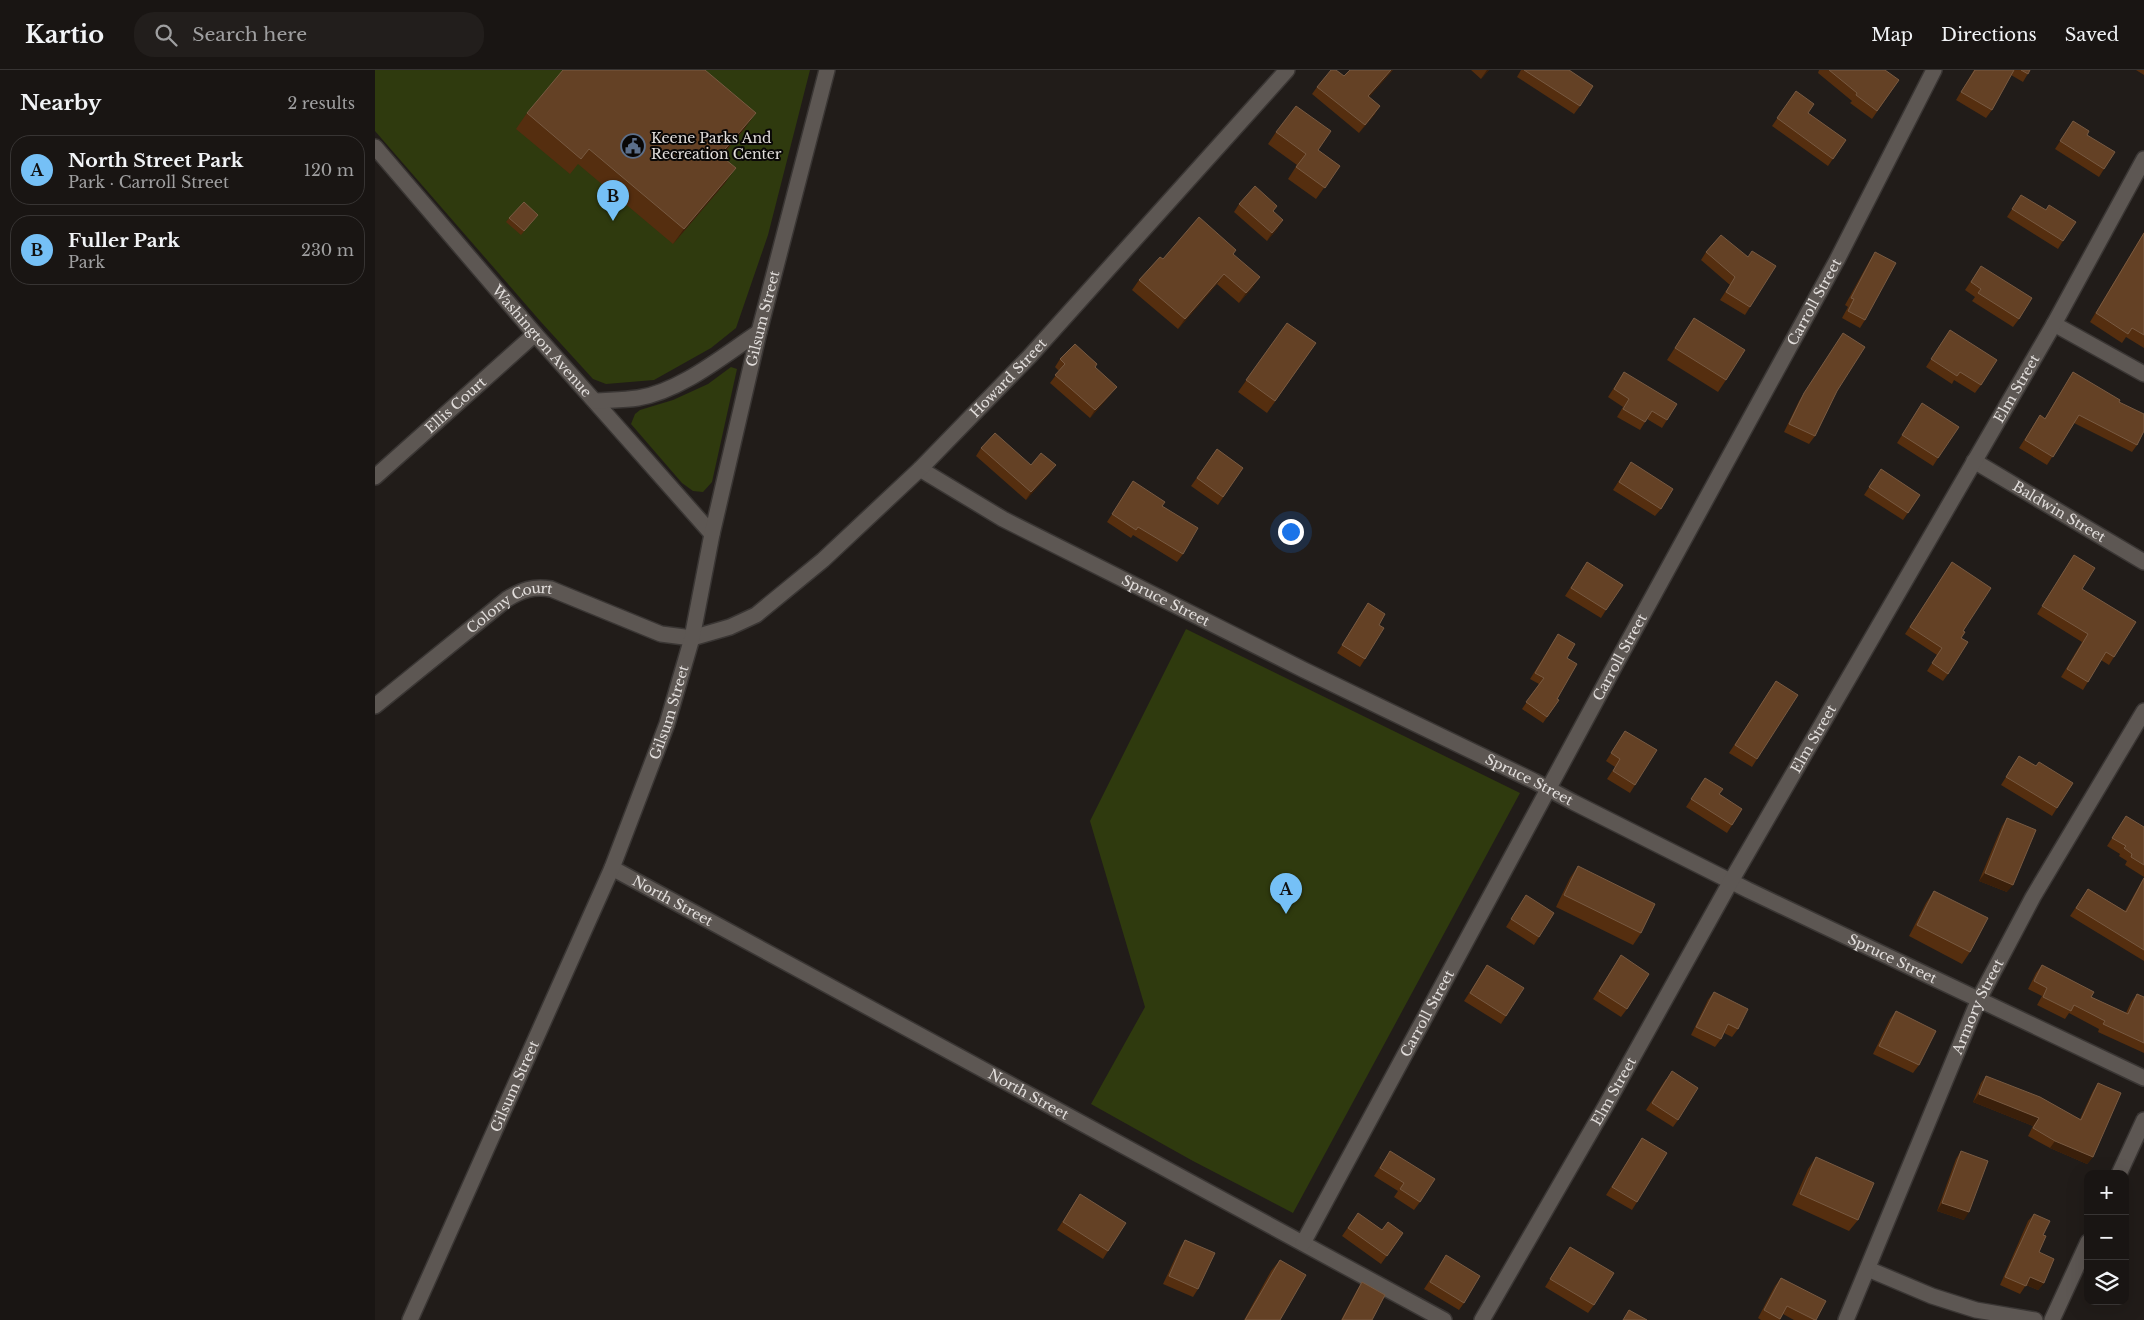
<!DOCTYPE html>
<meta charset="utf-8">
<style>
body{margin:0;font-family:"Libre Baskerville",serif;background:#221e1c;color:#f1f3f6}
.controls{position:absolute;right:15px;bottom:15px;display:grid;overflow:hidden;border-radius:10px;box-shadow:0 5px 20px #0002}
.controls button{width:45px;height:45px;display:grid;place-items:center;padding:0;border:0;border-bottom:1px solid #373433;background:#191513;color:#f1f3f6;font:25px sans-serif}
.you{position:absolute;left:915px;top:461px;width:18px;height:18px;margin:-12px;border:4px solid #fff;border-radius:50%;background:#1a73e8;box-shadow:0 0 0 8px #1a73e833}
.badge{display:grid;place-items:center;width:32px;height:32px;border-radius:50%;background:#75c0f6;color:#111;font-size:16px;font-weight:700}
.pin{position:absolute;translate:-50% -41px;filter:drop-shadow(0 1px 2px #0008)}
.pin::after{content:'';position:absolute;top:26px;width:18px;height:15px;background:inherit;clip-path:polygon(0 0,100% 0,50% 100%)}
.list{margin:0;padding:0;list-style:none}
h2{display:flex;justify-content:space-between;align-items:center;height:65px;margin:0;padding:0 20px;font-size:21px}
h2 small{font-size:16px;font-weight:400;color:#9f9fa0}
.list li{display:grid;grid-template-columns:32px 1fr auto;gap:15px;align-items:center;box-sizing:border-box;height:70px;margin:0 10px 10px;padding:0 10px;border:1px solid #373433;border-radius:20px}
.list b{display:block;font-size:19px;white-space:nowrap}
.list p{margin:0;font-size:16px;white-space:nowrap;color:#9f9fa0}
.list em{font-size:16px;font-style:normal;color:#9f9fa0}
.icon{flex:none;width:28px;height:28px;fill:none;stroke:currentColor;stroke-width:2;stroke-linecap:round;stroke-linejoin:round}
.map{position:relative;flex:none;width:1769px;height:1250px;overflow:hidden}
header{display:flex;align-items:center;gap:30px;box-sizing:border-box;height:70px;padding:0 25px;background:#191513;border-bottom:1px solid #373433}
header strong{font-size:24px}
nav{display:flex;gap:28px;margin-inline-start:auto;font-size:18px}
.search{width:350px;height:45px;background:#221e1c;display:flex;align-items:center;gap:12px;box-sizing:border-box;padding:0 18px;border-radius:20px;color:#9f9fa0;font-size:19px}
main{display:flex}
aside{flex:1;background:#191513}
.map>svg:first-child{display:block}
.green{fill:#2f3a0e}
.lines{fill:none;stroke-linecap:round;stroke-linejoin:round}
.minor-casing{stroke:#3a3634;stroke-width:18}
.minor{stroke:#5d5753;stroke-width:15}
.wall{fill:#552e0f}
.shaded-wall{fill:#3a1f0a}
.building{fill:#644125;stroke:#785a42}
.labels{text-anchor:middle;dominant-baseline:central;stroke-width:4;stroke-linejoin:round;paint-order:stroke}
.poi-label{font-size:14px;fill:#e2dedc;stroke:#090706;text-anchor:start}
.street-label{font-size:14px;fill:#e2dedc;stroke:#090706}
</style>
<header>
<strong>Kartio</strong>
<div class="search"><svg class="icon" aria-label="search" viewBox="0 0 24 24"><circle cx="10" cy="10" r="6"/><path d="M15 15l6 6"/></svg>Search here</div>
<nav><a>Map</a><a>Directions</a><a>Saved</a></nav>
</header>
<main>
<aside>
<h2>Nearby<small>2 results</small></h2>
<ul class="list">
<li><span class="badge">A</span><div><b>North Street Park</b><p>Park · Carroll Street</p></div><em>120 m</em></li>
<li><span class="badge">B</span><div><b>Fuller Park</b><p>Park</p></div><em>230 m</em></li>
</ul>
</aside>
<div class="map">
<svg width="1769" height="1250" viewBox="0 0 1769 1250">
<rect width="100%" height="100%" fill="#211c19"/>
<path class="green" d="M0,0H435L393,165L361,258L336,278L279,310L231,314L218,309L166,252L0,61Z
M356,297L362,299L337,412L328,422L318,421L307,413L256,354L260,344L265,340L298,330L333,314Z
M811,559L1145,723L918,1143L818,1091L716,1034L770,937L715,751Z"/>
<g class="lines">
<g class="minor-casing">
<g id="minor">
<path id="s1" d="M0,77L160,264L337,464"/>
<path d="M1679,254L1769,304"/>
<path d="M221,331C235,330 249,330 263,328C306,321 349,285 384,262"/>
<path id="s2" d="M1599,391L1769,492"/>
<path id="s3" d="M545,399L628,449L929,600L1159,711L1198,732L1373,820L1769,1008"/>
<path id="s4" d="M0,407L160,264"/>
<path id="s5" d="M0,636L132,529C147,520 158,516 176,519L286,564L317,568L355,557L381,545L448,490L545,399L655,286L912,0"/>
<path id="s6" d="M237,798L1069,1250"/>
<path d="M1744,1104L1769,1050"/>
<path id="s7" d="M928,1173L1243,590L1462,190L1559,0"/>
<path d="M1493,1199L1557,1226L1601,1240L1660,1250"/>
<path id="s8" d="M35,1250L237,798L292,654L317,568L337,464L384,262L452,0"/>
<path id="s9" d="M1107,1250L1230,1037L1356,811L1679,254L1769,89"/>
<path id="s10" d="M1471,1250L1604,929L1658,827L1769,641"/>
<path d="M1677,1250L1713,1172"/>
</g>
</g>
<use href="#minor" class="minor"/>
</g>
<path class="wall" d="M975,0H1018L994,27L1000,44L984,63L937,24L942,17L969,6Z
M1096,0H1114L1106,9Z
M1146,0H1194L1205,36L1199,44L1142,7Z
M1444,0H1510L1524,10L1497,49L1475,33L1477,31L1443,3Z
M1599,0H1655L1648,12L1636,5L1617,40L1611,48L1581,30Z
M1761,0H1769V5Z
M1421,21L1433,43L1471,70L1453,96L1397,56Z
M152,43L370,58L347,86L350,113L298,174L203,94L195,104L141,59Z
M1693,59L1712,65L1729,99L1724,107L1680,79Z
M901,62L943,80L965,96L941,129L913,109L922,95L893,74Z
M1646,125L1688,171L1683,179L1632,147Z
M864,134L902,136L898,141L903,158L892,171L859,142Z
M163,145L146,165L131,152L134,148Z
M1769,162V278L1751,267L1747,273L1715,252Z
M1346,165L1375,237L1370,245L1345,230L1355,215L1326,190L1331,182Z
M1500,182L1490,250L1485,258L1467,248L1473,237L1470,235L1495,190Z
M858,184L878,217L864,233L842,214L803,259L757,220L764,210L788,189Z
M1606,196L1644,249L1638,257L1597,231L1600,227L1590,220Z
M1319,248L1351,310L1343,322L1292,290Z
M912,253L941,273L892,343L863,322Z
M1575,260L1606,315L1600,323L1579,310L1577,314L1551,297Z
M1468,263L1462,321L1440,366L1434,374L1409,362L1424,331Z
M685,289L720,297L736,324L715,348L675,313L684,301L680,297Z
M1249,302L1292,350L1287,358L1272,349L1265,360L1242,347L1248,337L1233,327Z
M1698,302L1744,332L1762,375L1757,382L1699,353L1672,395L1644,378L1665,345L1670,348Z
M1547,333L1563,388L1558,396L1522,373Z
M606,378L656,395L675,403L651,430L601,386Z
M842,379L868,398L843,435L816,416Z
M1256,392L1286,439L1280,446L1238,420Z
M1506,399L1545,425L1528,450L1489,425Z
M758,411L787,436L808,484L802,492L758,465L756,468L732,452Z
M1699,485L1707,519L1739,587L1734,595L1726,590L1708,620L1686,607L1707,572L1662,544Z
M1212,492L1231,540L1226,548L1190,526Z
M1577,492L1588,561L1573,604L1568,611L1552,601L1562,585L1530,564Z
M993,533L1004,555L990,589L985,597L962,583Z
M1183,564L1192,588L1182,629L1184,630L1168,653L1147,639L1164,614L1155,609Z
M1401,611L1382,689L1377,697L1354,683Z
M1250,661L1260,715L1255,723L1232,709L1240,697L1231,691Z
M1644,686L1682,738L1677,746L1626,715Z
M1330,708L1344,724L1357,755L1352,763L1311,737Z
M1632,748V822L1604,811L1627,756Z
M1746,754L1769,757V891L1695,846L1713,819L1750,841L1769,807L1750,795L1752,791L1744,786L1745,784L1732,776Z
M1203,796L1266,863L1258,875L1181,837L1195,808Z
M1559,821L1595,882L1587,894L1534,866L1551,833Z
M1151,825L1164,867L1159,875L1131,857Z
M1246,885L1252,939L1246,947L1218,929Z
M1112,895L1131,946L1126,954L1089,931Z
M1667,895L1716,927L1751,943L1756,932L1762,924L1769,927V983L1723,962L1724,959L1694,943L1690,949L1662,935L1667,926L1653,919L1661,903Z
M1339,922L1363,959L1357,967L1349,963L1346,969L1340,977L1316,965L1333,930Z
M1521,941L1544,995L1538,1003L1498,984L1515,949Z
M1611,1006L1705,1049L1718,1021L1723,1013L1718,1087L1712,1094L1675,1078L1653,1066L1658,1056L1598,1032L1606,1013Z
M1291,1009L1303,1050L1298,1057L1271,1040Z
M1267,1068L1262,1132L1257,1140L1231,1125Z
M1015,1081L1045,1132L1039,1140L1019,1127L1023,1121L999,1106Z
M1586,1081L1589,1150L1562,1141L1581,1089Z
M1441,1087L1483,1150L1474,1161L1417,1135L1433,1099Z
M705,1124L733,1181L728,1189L682,1160Z
M983,1143L1007,1160L1028,1163L1006,1194L967,1166Z
M1659,1144L1668,1165L1664,1182L1669,1213L1663,1220L1651,1215L1645,1224L1625,1215L1653,1151Z
M810,1170L823,1219L818,1227L788,1214L805,1178Z
M1195,1177L1219,1235L1213,1243L1170,1217Z
M1071,1185L1089,1233L1084,1240L1049,1219Z
M905,1190V1250H869L896,1201Z
M1406,1208L1441,1250H1419L1408,1244L1405,1250H1386L1383,1248L1400,1216Z
M987,1212L997,1250H966L982,1220Z"/>
<path class="shaded-wall" d="M1016,0H1018L1016,2L988,34L993,26Z
M1112,0H1114L1106,9Z
M1005,36L1000,44L984,63L990,55Z
M381,43L370,58L334,100L345,85Z
M361,98L350,113L298,174L309,159Z
M908,150L903,158L892,171L897,163Z
M849,204L842,214L803,259L810,249Z
M885,207L878,217L864,233L871,223Z
M742,317L736,324L715,348L720,340Z
M681,395L675,403L651,430L656,422Z
M1610,803L1638,815L1632,822L1604,811Z
M1604,1024L1664,1048L1658,1056L1598,1032Z
M1680,1071L1718,1087L1712,1094L1675,1078Z
M1567,1133L1594,1142L1589,1150L1562,1141Z
M1655,1207L1669,1213L1663,1220L1649,1214Z"/>
<path class="building" d="M188,0H330L381,43L345,85L361,98L309,159L214,79L206,89L152,43Z
M956,0H961L969,6L975,0H1016L993,26L1005,36L990,55L942,17Z
M1149,0H1194L1218,16L1205,36Z
M1454,0H1510L1524,10L1502,41L1481,25L1482,23Z
M1600,0H1639L1617,40L1586,22Z
M1646,0H1655L1653,4Z
M1421,21L1439,34L1433,43L1471,70L1458,89L1402,48Z
M921,36L956,61L943,80L965,96L950,118L921,97L931,84L901,62Z
M1698,51L1714,61L1712,65L1740,82L1729,99L1685,71Z
M880,116L902,136L898,141L908,150L897,163L864,134Z
M1646,125L1671,140L1674,135L1701,152L1688,171L1637,139Z
M149,132L163,145L149,161L134,148Z
M824,147L861,180L858,184L885,207L871,223L849,204L810,249L764,210L785,187L788,189Z
M1769,163V265L1757,258L1753,264L1721,243Z
M1346,165L1373,187L1377,181L1401,196L1375,237L1351,222L1360,207L1331,182Z
M1500,182L1521,193L1490,250L1473,241L1479,229L1476,228Z
M1606,196L1657,228L1644,249L1603,223L1606,219L1596,212Z
M1319,248L1370,280L1351,310L1300,278Z
M912,253L941,273L900,331L871,310Z
M1575,260L1622,290L1606,315L1585,302L1582,306L1556,289Z
M1468,263L1490,277L1462,321L1440,366L1414,354L1429,323Z
M700,274L722,294L720,297L742,317L720,340L680,305L690,294L685,289Z
M1249,302L1302,334L1292,350L1277,341L1270,352L1248,339L1254,329L1239,319Z
M1698,302L1745,330L1744,332L1769,344V361L1762,375L1704,345L1678,387L1650,370L1665,345L1670,349Z
M1547,333L1584,357L1563,388L1527,365Z
M620,363L656,395L666,383L681,395L656,422L606,378Z
M842,379L868,398L848,427L822,408Z
M1256,392L1298,419L1286,439L1244,412Z
M1506,399L1545,425L1533,443L1494,417Z
M758,411L790,432L787,436L823,458L808,484L763,457L761,460L737,444Z
M1699,485L1720,498L1707,519L1761,552L1739,587L1731,582L1713,612L1692,599L1713,564L1667,536Z
M1212,492L1248,515L1231,540L1196,518Z
M1577,492L1616,518L1588,561L1590,562L1586,568L1593,572L1573,604L1557,593L1567,578L1535,557Z
M993,533L1010,544L1004,555L1009,558L990,589L967,575Z
M1183,564L1200,574L1192,588L1202,594L1182,629L1184,630L1172,647L1151,632L1169,608L1160,603Z
M1401,611L1423,625L1382,689L1360,675Z
M1250,661L1282,680L1260,715L1238,701L1245,689L1236,683Z
M1644,686L1661,696L1664,692L1698,713L1682,738L1631,707Z
M1330,708L1348,719L1344,724L1367,739L1357,755L1316,729Z
M1751,746L1769,757V795L1756,787L1757,784L1749,778L1751,776L1737,768Z
M1632,748L1661,760L1638,815L1610,803Z
M1203,796L1280,834L1266,863L1189,825Z
M1769,808V880L1701,838L1713,819L1751,842Z
M1559,821L1613,848L1595,882L1542,855Z
M1151,825L1179,843L1164,867L1136,849Z
M1246,885L1274,904L1252,939L1224,921Z
M1112,895L1149,918L1131,946L1095,923Z
M1667,895L1719,922L1716,927L1753,944L1762,924L1769,927V973L1728,954L1730,951L1699,935L1696,941L1668,927L1672,918L1659,911Z
M1339,922L1373,939L1363,959L1353,954L1346,969L1321,957Z
M1521,941L1561,961L1544,995L1504,976Z
M1297,1001L1323,1018L1303,1050L1277,1033Z
M1611,1006L1665,1027L1706,1050L1723,1013L1746,1023L1718,1087L1680,1071L1658,1058L1664,1048L1604,1024Z
M1267,1068L1292,1083L1262,1132L1237,1117Z
M1015,1081L1060,1109L1045,1132L1025,1119L1029,1113L1005,1098Z
M1586,1081L1613,1091L1594,1142L1567,1133Z
M1441,1087L1499,1113L1483,1150L1425,1124Z
M705,1124L751,1153L733,1181L688,1152Z
M983,1143L1007,1160L1013,1152L1028,1163L1012,1186L973,1158Z
M1659,1144L1675,1151L1668,1165L1671,1166L1664,1182L1679,1189L1669,1213L1655,1207L1651,1216L1630,1207Z
M810,1170L840,1183L823,1219L794,1206Z
M1195,1177L1239,1203L1219,1235L1175,1209Z
M1071,1185L1105,1206L1089,1233L1055,1212Z
M905,1190L931,1205L905,1250H870Z
M1406,1208L1451,1231L1441,1250H1440L1412,1236L1405,1249L1389,1240Z
M987,1212L1010,1225L997,1250H967Z
M1254,1240L1272,1250H1248Z"/>
<defs>
<g id="civic-ring" transform="scale(1.25)"><circle r="9.5" fill="#090706" stroke="#5c6f8a" stroke-width="1.5"/><path d="M-.6-6.5H3V-4.5H.6V-3L4-1V1h2V6H-6V1h2V-1L-.6-3ZM-1.2 2.5V6h2.4V2.5Z" fill="#5c6f8a"/></g>
</defs>
<g fill-rule="evenodd">
<use href="#civic-ring" x="258" y="76"/>
</g>
<g class="labels">
<g class="poi-label">
<text x="276" y="68">Keene Parks And<tspan x="276" dy="16">Recreation Center</tspan></text>
</g>
<g class="street-label">
<text stroke="none"><textPath href="#s7" startOffset="1071">Carroll Street</textPath></text>
<text stroke="none"><textPath href="#s8" startOffset="1066">Gilsum Street</textPath></text>
<text stroke="none"><textPath href="#s1" startOffset="256">Washington Avenue</textPath></text>
<text stroke="none"><textPath href="#s5" startOffset="781">Howard Street</textPath></text>
<text stroke="none"><textPath href="#s9" startOffset="1074">Elm Street</textPath></text>
<text stroke="none"><textPath href="#s4" startOffset="108">Ellis Court</textPath></text>
<text stroke="none"><textPath href="#s2" startOffset="99">Baldwin Street</textPath></text>
<text stroke="none"><textPath href="#s3" startOffset="279">Spruce Street</textPath></text>
<text stroke="none"><textPath href="#s5" startOffset="169">Colony Court</textPath></text>
<text stroke="none"><textPath href="#s7" startOffset="666">Carroll Street</textPath></text>
<text stroke="none"><textPath href="#s8" startOffset="661">Gilsum Street</textPath></text>
<text stroke="none"><textPath href="#s9" startOffset="669">Elm Street</textPath></text>
<text stroke="none"><textPath href="#s3" startOffset="684">Spruce Street</textPath></text>
<text stroke="none"><textPath href="#s6" startOffset="69">North Street</textPath></text>
<text stroke="none"><textPath href="#s3" startOffset="1089">Spruce Street</textPath></text>
<text stroke="none"><textPath href="#s10" startOffset="340">Armory Street</textPath></text>
<text stroke="none"><textPath href="#s7" startOffset="261">Carroll Street</textPath></text>
<text stroke="none"><textPath href="#s8" startOffset="256">Gilsum Street</textPath></text>
<text stroke="none"><textPath href="#s9" startOffset="264">Elm Street</textPath></text>
<text stroke="none"><textPath href="#s6" startOffset="474">North Street</textPath></text>
</g>
</g>
</svg>
<div class="controls">
<button>+</button>
<button>−</button>
<button><svg class="icon" aria-label="layers" viewBox="0 0 24 24"><path d="M12 4l9 5-9 5-9-5zM3 14l9 5 9-5"/></svg></button>
</div>
<div class="you"></div>
<div class="pin badge" style="left:911px;top:844px">A</div>
<div class="pin badge" style="left:238px;top:151px">B</div>
</div>
</main>
